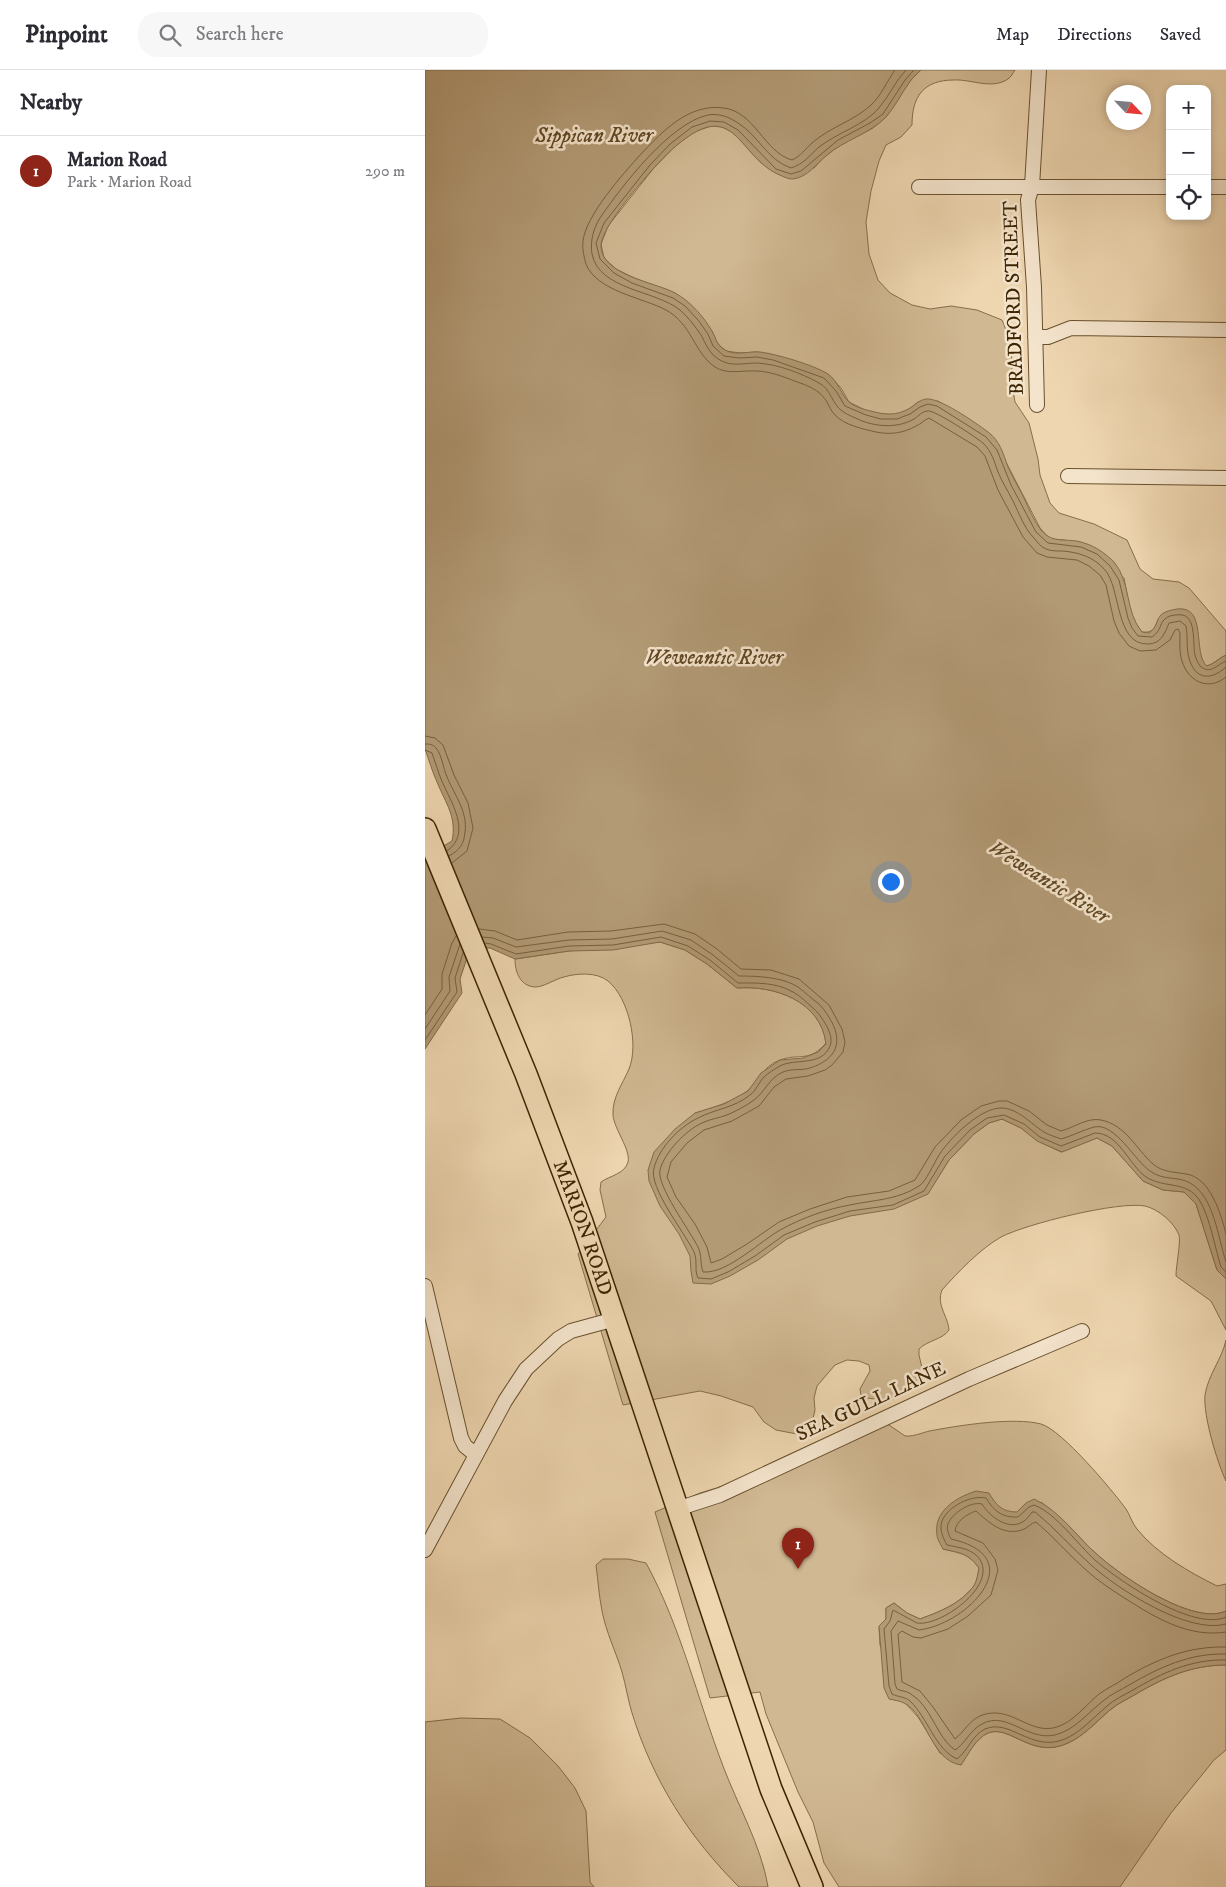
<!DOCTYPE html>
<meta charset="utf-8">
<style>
body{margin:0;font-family:"IM FELL DW Pica",serif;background:#f7f7f7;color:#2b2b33}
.controls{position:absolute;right:15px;top:15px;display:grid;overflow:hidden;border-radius:10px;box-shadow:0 2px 8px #0003}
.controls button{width:45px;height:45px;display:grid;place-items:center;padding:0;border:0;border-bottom:1px solid #e1e1e2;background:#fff;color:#2b2b33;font:25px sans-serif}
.compass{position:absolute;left:681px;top:15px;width:45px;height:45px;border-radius:50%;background:#fff;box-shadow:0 2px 8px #0003;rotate:116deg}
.you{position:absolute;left:465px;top:811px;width:18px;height:18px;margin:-12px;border:4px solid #fff;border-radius:50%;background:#1a73e8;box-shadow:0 0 0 8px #1a73e833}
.badge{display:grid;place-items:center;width:32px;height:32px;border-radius:50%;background:#8f2418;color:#fff;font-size:16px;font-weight:700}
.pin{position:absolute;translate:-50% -41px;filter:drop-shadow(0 1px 2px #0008)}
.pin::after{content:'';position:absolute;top:26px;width:18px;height:15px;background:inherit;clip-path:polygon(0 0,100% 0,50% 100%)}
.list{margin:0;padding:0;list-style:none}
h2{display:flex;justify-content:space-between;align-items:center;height:65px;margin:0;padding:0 20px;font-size:21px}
h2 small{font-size:16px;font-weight:400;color:#7c7c81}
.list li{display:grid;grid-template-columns:32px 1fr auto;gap:15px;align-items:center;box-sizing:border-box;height:70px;padding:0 20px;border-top:1px solid #e1e1e2}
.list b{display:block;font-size:19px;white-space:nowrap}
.list p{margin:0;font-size:16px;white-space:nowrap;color:#7c7c81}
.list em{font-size:16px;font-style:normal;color:#7c7c81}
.icon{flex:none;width:28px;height:28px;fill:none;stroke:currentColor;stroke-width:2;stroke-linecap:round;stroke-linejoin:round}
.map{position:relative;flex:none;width:801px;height:1817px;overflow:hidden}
header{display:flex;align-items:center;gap:30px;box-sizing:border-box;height:70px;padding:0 25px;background:#fff;border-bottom:1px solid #e1e1e2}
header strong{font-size:24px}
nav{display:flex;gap:28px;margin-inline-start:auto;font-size:18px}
.search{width:350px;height:45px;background:#f7f7f7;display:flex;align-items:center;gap:12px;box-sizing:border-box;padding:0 18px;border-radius:20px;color:#7c7c81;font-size:19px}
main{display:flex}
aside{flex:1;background:#fff}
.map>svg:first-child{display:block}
.green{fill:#d0b892;stroke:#866e4a}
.water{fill:#b29a75;stroke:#836b47}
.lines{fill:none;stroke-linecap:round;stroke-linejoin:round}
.shore{stroke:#78603c;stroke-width:1}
.street-casing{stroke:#69512e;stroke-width:16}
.primary-casing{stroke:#3d2502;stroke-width:24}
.street{stroke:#f4e4cc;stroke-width:14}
.primary{stroke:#eed6b0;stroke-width:21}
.labels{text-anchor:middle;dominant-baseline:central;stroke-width:5;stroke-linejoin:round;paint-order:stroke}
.street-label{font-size:20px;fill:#3d2502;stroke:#f4e4cc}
.water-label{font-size:21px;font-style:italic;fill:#604824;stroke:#f4e4cc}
</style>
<header>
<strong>Pinpoint</strong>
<div class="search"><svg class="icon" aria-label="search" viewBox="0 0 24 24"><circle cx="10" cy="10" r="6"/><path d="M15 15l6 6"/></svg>Search here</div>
<nav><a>Map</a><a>Directions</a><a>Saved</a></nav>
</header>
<main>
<aside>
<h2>Nearby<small></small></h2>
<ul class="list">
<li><span class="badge">1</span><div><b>Marion Road</b><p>Park · Marion Road</p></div><em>290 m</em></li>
</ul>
</aside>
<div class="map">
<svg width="801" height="1817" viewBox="0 0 801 1817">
<rect width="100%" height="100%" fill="#eed6b0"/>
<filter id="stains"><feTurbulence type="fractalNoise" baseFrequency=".004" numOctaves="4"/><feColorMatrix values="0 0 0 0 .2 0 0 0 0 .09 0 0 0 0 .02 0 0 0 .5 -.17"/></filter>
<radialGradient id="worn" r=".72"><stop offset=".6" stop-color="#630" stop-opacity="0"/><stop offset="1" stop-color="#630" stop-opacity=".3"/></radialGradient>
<path class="green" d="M496,0H590C588,3 586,7 583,9C567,20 546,9 529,10C498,10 487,27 487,55L476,67L461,75L454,91L446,121L441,152L444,184L453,210L465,223L487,235L505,239L526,236L552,240L577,250L584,267L587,290V314L590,332L604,353L613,389L615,405L625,433L634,443L669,454L702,470L715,499L728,509L754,512L764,518L801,561V585C794,588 789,594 782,596L778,593L775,585L733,549C730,559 727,563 717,562C704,548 703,527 699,508L640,470L625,469L615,458L583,396L564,363L513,331L493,332L483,340L471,345L457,344L442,341L424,332L416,318L403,304L391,300L348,285L332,282L315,283L301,281L292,273L287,261L250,223L209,208L191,199L179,188L176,174L183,156L228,99L249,77L269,62L286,56L297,57L309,63L336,93L389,98L400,86L416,74L448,58L461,47L484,12Z
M235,872L260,880L282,894L312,918C349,915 396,931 401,973C384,993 374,983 355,990C337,996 333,1014 321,1022C306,1032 288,1038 270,1043L507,1117L524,1090L549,1064L564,1053L577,1049L596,1058L613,1071L636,1082L672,1068L687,1076L718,1111L738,1120L759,1122L771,1134L792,1200L801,1209V1260L786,1231L751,1206C751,1195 756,1173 754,1165C749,1152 733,1139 720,1136C693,1131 601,1154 576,1167C555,1179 533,1202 517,1220C511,1235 523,1246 524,1260C517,1270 503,1270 494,1279V1285L498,1302C485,1324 460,1335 436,1326L435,1319L445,1301L444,1295L434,1291L422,1290L410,1295L392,1316L389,1328L390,1340L387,1353L381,1359L372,1364L351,1360L339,1352L328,1337L296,1326L275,1321L198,1335L153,1184L181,1147L175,1120L176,1112C184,1106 200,1104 203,1092C206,1080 189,1059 188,1045C187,1028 197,1015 204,999C214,975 204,928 183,911C172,902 152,903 139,907C130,909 119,917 110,917C95,916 90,902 90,889L144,881Z
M801,1270V1411C792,1392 778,1345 780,1325C783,1305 797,1289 801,1270Z
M454,1348L480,1366C490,1367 500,1361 510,1360C537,1355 589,1347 616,1354C637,1360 687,1420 701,1439C705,1445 707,1453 712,1459C732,1484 764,1502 792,1516L801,1514V1541C769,1556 699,1508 675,1487C661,1476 650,1461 637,1449C630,1443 623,1438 616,1432L589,1451L518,1479C535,1483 543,1483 554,1498C553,1504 552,1512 548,1517C535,1534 514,1542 495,1549L482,1543L469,1533L461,1538V1549L454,1557L455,1575L481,1634L493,1647L515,1683L536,1695C542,1685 551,1668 563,1663C585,1654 607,1690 643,1673C659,1666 672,1651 685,1640C693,1633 703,1629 711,1624C740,1607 767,1595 801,1595V1680L789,1690L746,1743L695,1817H414L399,1793L388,1752L373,1722L341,1644L335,1622L285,1628L230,1442L275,1423L321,1409Z
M178,1489H203L221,1493C256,1557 272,1628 298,1696C313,1736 336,1775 343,1817H314C264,1767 228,1711 207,1643C203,1630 201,1616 197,1602C191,1582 181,1562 177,1541C174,1526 173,1510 171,1495Z
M36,1648L75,1649L105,1668L133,1696L150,1718L161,1741L165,1812L169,1817H0V1652Z"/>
<path class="water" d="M0,0H496C492,4 487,8 484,13C476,24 470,37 461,47C445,64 419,70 401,86C391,94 383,107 368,109C363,109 362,108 357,106C312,89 312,24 251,76C234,90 178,153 176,174C174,205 230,212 250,223C265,231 279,247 287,261C291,268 292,276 300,280C310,286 324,281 335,282C351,284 389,295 403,304C413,311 417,326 424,332C428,336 440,340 446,341C460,345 472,346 485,338C490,335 494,330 501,329C514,327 551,353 563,362C575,371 578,383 583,397C588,408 594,418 599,428C604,439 609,451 616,460C628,475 643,467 659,473C670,476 681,484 689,492C706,512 700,542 717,562L724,563C734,556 730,550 737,544C741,541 747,540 752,539C783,535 767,584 782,596C789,594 794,588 801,585V1209L792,1200L771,1134L759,1122L738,1120L718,1111L687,1076L672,1068L637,1082L612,1071L596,1058L577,1049L564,1053L549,1064L524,1090L503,1124L469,1139L425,1146L392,1156L362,1169L333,1190L305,1206L286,1214L268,1213L266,1201L265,1186L254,1164L235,1136L224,1111L223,1100L229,1082L250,1059L270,1043L299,1034L323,1021L336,1003L355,990L378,988L393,982L401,974C396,931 349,915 312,918L282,894L260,880L235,872L188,880L144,881L90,889L65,878L45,879L35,909L37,923L0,979V787L27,771C32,747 21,734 12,712C7,701 4,690 0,679Z
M551,1421L564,1423C571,1435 577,1442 592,1442L601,1433L609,1429C636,1441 653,1469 675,1487C699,1508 769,1556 801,1541V1595C767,1595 740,1607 711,1624C703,1629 693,1633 685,1640C672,1651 659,1666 643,1673C607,1690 585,1654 563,1663C551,1668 543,1685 536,1695C506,1691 502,1644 479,1633C475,1631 469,1630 464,1629L459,1618L454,1556L461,1549V1538L469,1533L482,1543L495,1549C514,1542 535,1534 548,1517C552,1512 553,1503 554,1498C543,1483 535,1483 518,1479C516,1475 512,1469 512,1465C508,1441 532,1427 551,1421Z"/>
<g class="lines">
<path class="shore" d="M470,0C462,11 456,26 446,35C429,51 405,57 387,73C380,79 376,86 367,90C339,82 330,42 299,38C264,33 238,61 216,84C198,104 161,145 158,171C157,178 159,187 161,194C171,221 219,228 241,240C267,254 269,283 290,297C302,305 318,300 331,301C347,301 363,309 378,314C388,318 396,322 402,332C404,336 406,341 410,345C419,355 438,359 451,362C465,365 479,363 491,356C496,354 499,350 504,348L552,377L560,386L573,420L598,467L612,483L622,487L652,490L664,496L675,505L681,515L689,551L694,563L704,576L715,581L731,580L745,570L750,560L753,559L755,563C755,572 754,582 757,591C763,611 783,622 801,607
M481,0C470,11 464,27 453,39C439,55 412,63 394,77C385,85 379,94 366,98C342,90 334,66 313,53C304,47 294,43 283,45C245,53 196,117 175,148C168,159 165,172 167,184C174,220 230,220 255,240C263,247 270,256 276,265C281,274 284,284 295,290C306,297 320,293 332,293C352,294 376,303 394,313C406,319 407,334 417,341C422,345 431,348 437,351C454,357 473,358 489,349C494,346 497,341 503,341C510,340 552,368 558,373C567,382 569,391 573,402C577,412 583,421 588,431C594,443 599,458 609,468C612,472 616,477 621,479C625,481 632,481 637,481C653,482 669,487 680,500C696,518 690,575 723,574C736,574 740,563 744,553L755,551L761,556C763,566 761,578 764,588C770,610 786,611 801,597
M489,0L480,10L458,44L445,53L413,70L376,101L366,104L351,99L313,60L299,52L285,51L267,57L245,74L225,95L179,153L171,173L175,189L189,203L207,213L248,228L260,236L273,250L283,264L288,276L299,286L314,288L332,287L348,290L399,308L411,321L420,336L441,345L456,349H472L485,344L495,337L503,334L512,336L561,367L572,380L586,415L611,462L623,473L656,477L672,484L685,496L694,510L703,548L707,558L713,566L727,567C737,560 734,554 740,549C743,546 748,545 751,545C773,541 767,573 770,585C771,589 773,593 775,596C786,605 791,595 801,591
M0,666L10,668L18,675L29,705L43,733L48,758L42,781L27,793
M0,674C4,674 8,674 11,678C17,685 18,698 22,707C29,724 43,742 40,762C39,774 35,780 24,786
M0,680L7,683C10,692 13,701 16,709C25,731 48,763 22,781
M54,859L70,861L92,870L143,862L186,861L239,854L270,864L292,879L316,899L346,900L374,909L404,935L417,959L420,972L418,982L407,995L400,1000L383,1006L361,1009L349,1017L334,1036L307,1051L279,1060L262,1073L246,1092L242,1107L251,1127L270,1154L282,1177L286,1193L297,1189L322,1174L354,1152L385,1139L422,1127L464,1121L490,1110L510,1077L536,1050L556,1036L574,1031H582L604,1041L622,1055L636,1061C648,1058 663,1047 676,1050C701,1055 711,1079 728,1094C737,1102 749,1102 761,1104C785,1107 796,1144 801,1164
M57,867L68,868L91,877L144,870L187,869L237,861L266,870L288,885L314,906C332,906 358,907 373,917C380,922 387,929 394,934C401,941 409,954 411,963C416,984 398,995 381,999C373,1000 365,999 358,1002C344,1008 340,1022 329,1030C321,1036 311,1041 302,1045C294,1048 285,1049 277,1053C261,1060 239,1083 235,1100C231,1115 265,1161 273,1177C277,1185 275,1194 278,1202C303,1204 336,1170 357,1159C377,1148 402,1139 425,1135C448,1130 473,1130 494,1116C501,1112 509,1093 514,1085C525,1068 555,1038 576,1038C593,1038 606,1054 619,1062C624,1065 631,1067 636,1069C647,1066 658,1060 669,1057C690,1052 710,1091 725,1101C738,1111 754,1106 765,1113C789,1126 793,1168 801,1192
M60,873L66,874L91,884L144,876L188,875L236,867L263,876L285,890L313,913C331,913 351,912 368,922C376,926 382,933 389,939C396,945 410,965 405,976C397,997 369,988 355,996C350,999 343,1003 339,1007C334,1012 331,1021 325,1025C309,1038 290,1039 273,1048C254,1057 234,1078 229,1098C223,1117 260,1163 269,1182C273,1191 269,1200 273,1208L286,1209L303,1202L330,1186L359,1165L390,1152L425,1141L468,1135L499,1121L520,1086L545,1060L562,1048L579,1045L599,1054L615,1067L636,1076L670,1063C694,1063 704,1095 721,1107C740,1119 762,1110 775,1131C785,1148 790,1178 796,1197L801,1202
M0,945L17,919V904L27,873L31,866
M0,959L25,921L24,907L35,874
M0,970L32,922L30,908L38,883
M801,1547C769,1562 696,1512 671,1491C653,1475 631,1443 609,1435L604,1437L593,1447C577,1448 569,1441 561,1428C546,1425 523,1436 517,1451C514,1459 518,1468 522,1475C531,1477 543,1478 551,1485C579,1511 517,1557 492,1553L468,1540L465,1551L459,1559L464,1616L467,1624C473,1627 481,1627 485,1631C503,1648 510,1679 532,1689C543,1681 547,1665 560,1659C585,1648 607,1683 640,1669C656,1662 669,1647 682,1636C690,1629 699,1625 708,1620C737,1603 766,1589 801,1590
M801,1554C764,1565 692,1519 665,1494C646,1477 630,1458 610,1442H607C605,1445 602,1449 599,1451C584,1462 564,1446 557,1434C546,1431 527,1443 523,1454C521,1459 524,1465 526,1469C607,1487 543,1554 494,1560L473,1551L466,1561L470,1614L472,1619C476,1621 482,1621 486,1624C507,1637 511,1667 530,1680C540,1674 545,1660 557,1654C583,1639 605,1676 636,1663C652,1657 665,1641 678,1631C686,1624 696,1620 704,1615C735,1597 765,1583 801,1584
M801,1562C764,1568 731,1548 701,1529C687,1520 673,1511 661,1500C644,1485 629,1467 611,1452C606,1453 603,1458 597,1460C577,1466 564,1452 551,1441C542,1444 531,1451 530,1461L558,1473L570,1489L573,1500L566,1525L543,1546L523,1559L496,1568L488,1567L477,1561L473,1564L477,1612L495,1621L508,1637L530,1669C539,1662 544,1651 555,1646C585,1633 604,1666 632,1657C648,1652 661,1635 674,1624C682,1618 692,1614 700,1608C732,1589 763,1576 801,1577"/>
<g class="street-casing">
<path id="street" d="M494,117H745
M782,117H801
M610,267H623L646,258L801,260
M612,335L609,217L603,130L607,116L614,0
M643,406L801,408
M0,1216L36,1368L40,1376L51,1385
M252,1439L295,1425L544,1309L657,1261
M0,1480L80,1331L101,1299L133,1269L146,1261L190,1249"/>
</g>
<g class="primary-casing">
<g id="primary">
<path id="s1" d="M0,759L101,1004L157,1152L346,1719L387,1817"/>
</g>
</g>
<use href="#street" class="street"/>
<use href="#primary" class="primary"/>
</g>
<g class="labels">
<g class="street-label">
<text transform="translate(589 228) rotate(-92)">BRADFORD STREET</text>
<text stroke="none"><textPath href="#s1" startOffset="429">MARION ROAD</textPath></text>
<text transform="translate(446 1332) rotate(-25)">SEA GULL LANE</text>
</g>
<g class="water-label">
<text x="169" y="66">Sippican River</text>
<text x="289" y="588">Weweantic River</text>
<text transform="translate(624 812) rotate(32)">Weweantic River</text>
</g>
</g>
<rect width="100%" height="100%" filter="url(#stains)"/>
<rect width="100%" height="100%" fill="url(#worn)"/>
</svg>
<div class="controls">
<button>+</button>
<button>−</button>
<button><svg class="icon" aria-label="locate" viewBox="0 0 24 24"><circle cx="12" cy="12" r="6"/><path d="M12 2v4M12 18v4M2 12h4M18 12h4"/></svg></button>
</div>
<svg class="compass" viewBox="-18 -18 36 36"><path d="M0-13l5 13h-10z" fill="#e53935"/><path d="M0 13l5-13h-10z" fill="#7c7c81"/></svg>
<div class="you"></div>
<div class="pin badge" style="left:373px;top:1499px">1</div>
</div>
</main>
